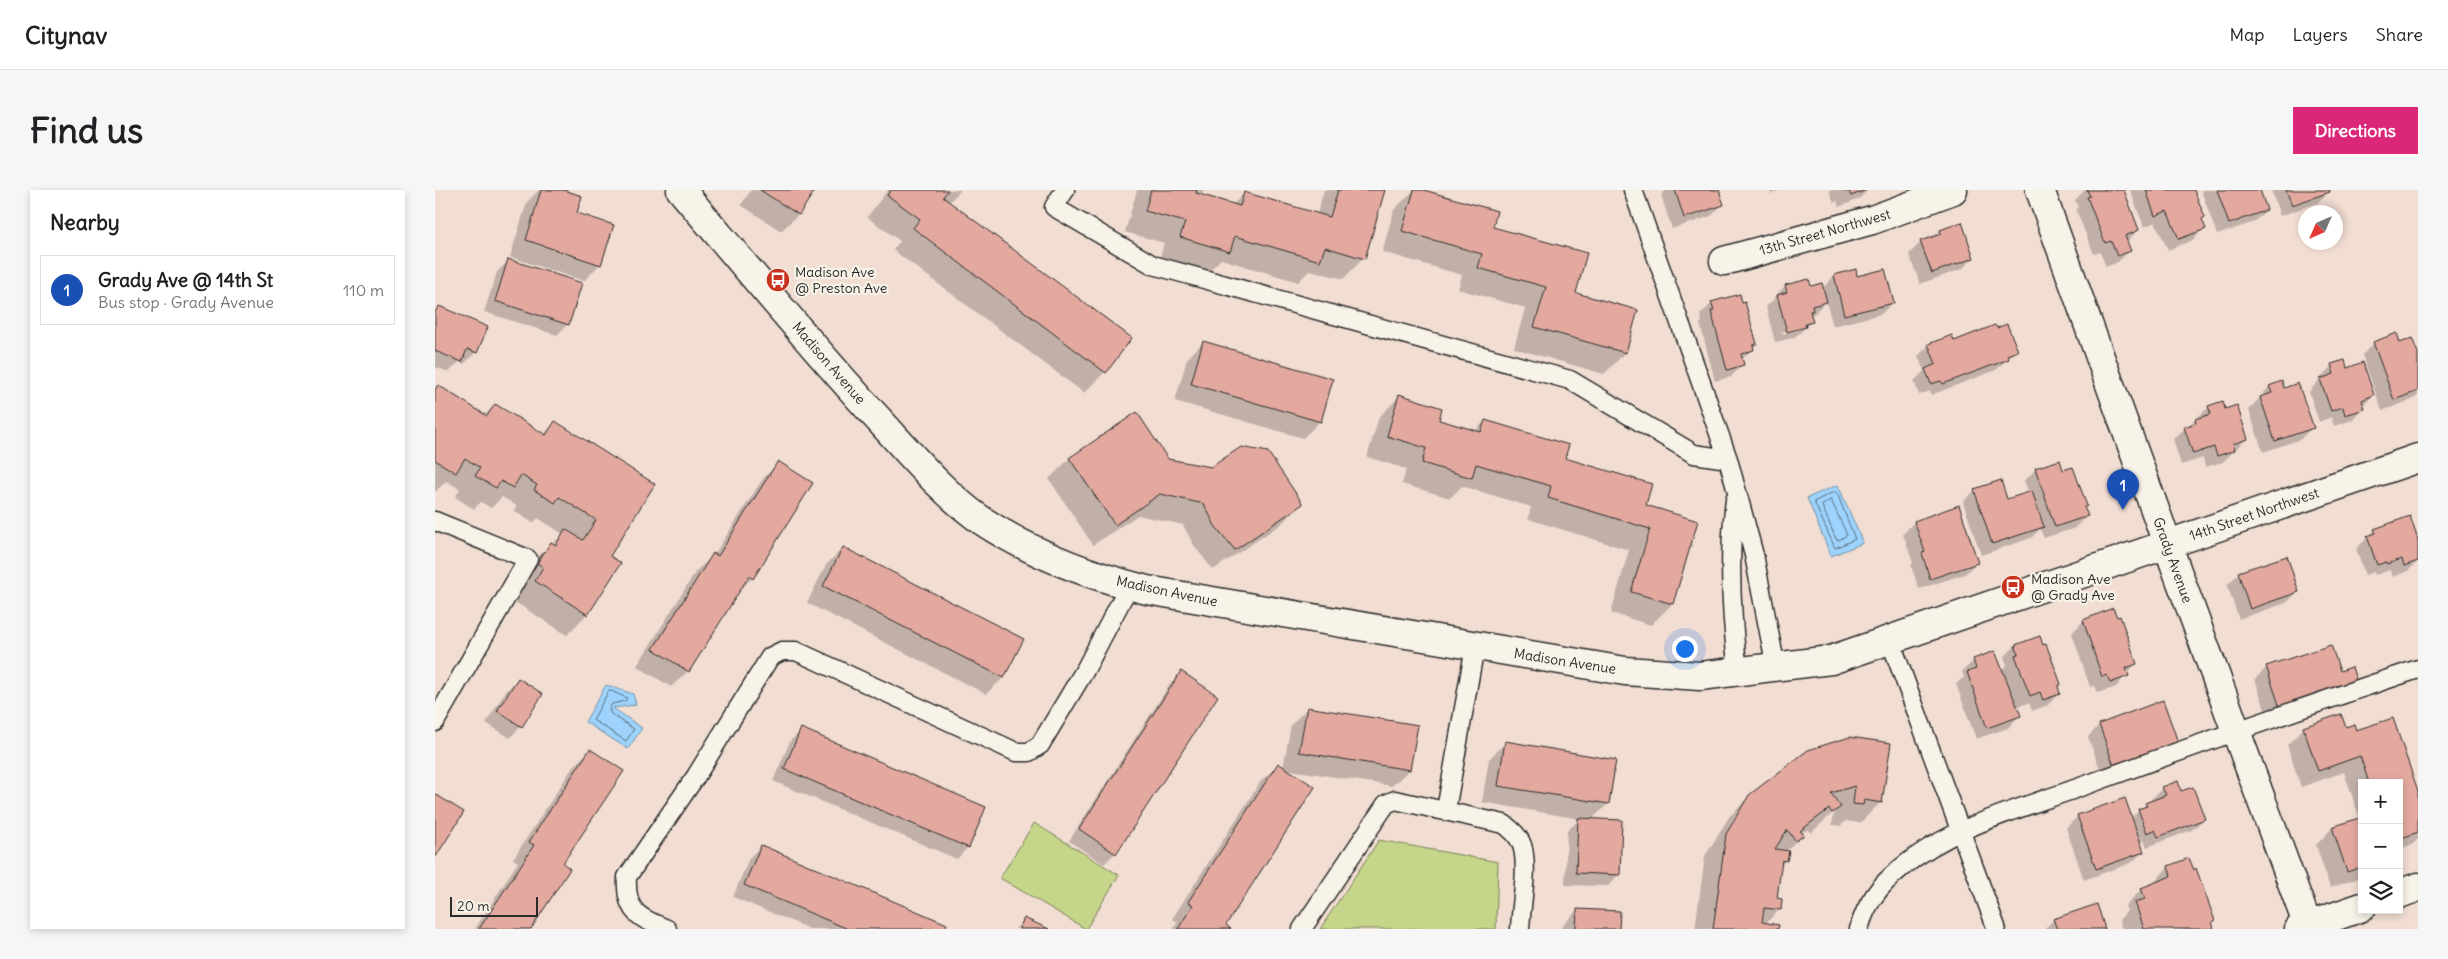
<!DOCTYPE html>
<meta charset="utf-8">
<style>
body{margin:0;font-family:Delius,sans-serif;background:#f6f6f6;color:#202124}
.controls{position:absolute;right:15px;bottom:15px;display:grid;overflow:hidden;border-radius:0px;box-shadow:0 2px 8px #0003}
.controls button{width:45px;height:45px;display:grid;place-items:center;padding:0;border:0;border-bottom:1px solid #e0e0e0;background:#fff;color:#202124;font:25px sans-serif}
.compass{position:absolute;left:1863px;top:15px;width:45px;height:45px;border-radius:50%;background:#fff;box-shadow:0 2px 8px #0003;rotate:225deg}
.scale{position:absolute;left:15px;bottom:12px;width:88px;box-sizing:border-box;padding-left:5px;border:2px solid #2b2b2b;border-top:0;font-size:14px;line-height:18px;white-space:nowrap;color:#2b2b2b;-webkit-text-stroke:4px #f7f3e8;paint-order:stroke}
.you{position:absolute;left:1249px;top:458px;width:18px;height:18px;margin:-12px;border:4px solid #fff;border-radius:50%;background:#1a73e8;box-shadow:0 0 0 8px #1a73e833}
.badge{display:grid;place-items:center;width:32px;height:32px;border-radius:50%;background:#db2777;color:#fff;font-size:16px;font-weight:700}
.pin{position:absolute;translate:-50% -41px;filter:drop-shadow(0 1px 2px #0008)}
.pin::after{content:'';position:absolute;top:26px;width:18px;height:15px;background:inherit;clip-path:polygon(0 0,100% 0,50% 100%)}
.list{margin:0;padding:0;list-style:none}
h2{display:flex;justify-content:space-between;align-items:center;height:65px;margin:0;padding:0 20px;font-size:21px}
h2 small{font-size:16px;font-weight:400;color:#757577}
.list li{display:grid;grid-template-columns:32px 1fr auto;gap:15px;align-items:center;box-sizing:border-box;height:70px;margin:0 10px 10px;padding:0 10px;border:1px solid #e0e0e0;border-radius:0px}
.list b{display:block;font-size:19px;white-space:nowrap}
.list p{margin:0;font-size:16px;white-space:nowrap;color:#757577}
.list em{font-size:16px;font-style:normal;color:#757577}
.icon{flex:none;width:28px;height:28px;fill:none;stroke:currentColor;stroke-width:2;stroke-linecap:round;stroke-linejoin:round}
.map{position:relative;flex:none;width:1983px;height:739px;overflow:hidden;border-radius:0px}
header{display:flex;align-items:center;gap:30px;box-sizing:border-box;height:70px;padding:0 25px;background:#fff;border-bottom:1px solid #e0e0e0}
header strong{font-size:24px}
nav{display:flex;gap:28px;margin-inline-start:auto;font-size:18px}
.intro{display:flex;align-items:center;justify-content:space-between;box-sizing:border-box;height:120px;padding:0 30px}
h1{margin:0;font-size:35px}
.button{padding:12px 22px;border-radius:0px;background:#db2777;color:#fff;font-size:18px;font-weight:700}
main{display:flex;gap:30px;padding:0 30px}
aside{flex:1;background:#fff;border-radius:0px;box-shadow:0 2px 8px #0003}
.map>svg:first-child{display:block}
.green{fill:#c5d589;stroke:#78805a}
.water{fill:#9dd3fc;stroke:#6f90a8}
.shadow{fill:#0003;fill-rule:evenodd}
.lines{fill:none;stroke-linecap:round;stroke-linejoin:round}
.shore{stroke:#596e7f;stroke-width:1}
.building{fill:#e3a99f;stroke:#2b2b2b}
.service-casing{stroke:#2b2b2b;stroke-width:21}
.minor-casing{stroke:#2b2b2b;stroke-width:31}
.tertiary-casing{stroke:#2b2b2b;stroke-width:31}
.secondary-casing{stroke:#2b2b2b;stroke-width:31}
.service{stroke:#f7f3e8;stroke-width:18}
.minor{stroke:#f7f3e8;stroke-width:28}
.tertiary{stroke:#f7f3e8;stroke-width:28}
.secondary{stroke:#f7f3e8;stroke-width:28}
.labels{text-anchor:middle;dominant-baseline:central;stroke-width:4.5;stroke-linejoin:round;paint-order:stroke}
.street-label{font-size:14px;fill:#2b2b2b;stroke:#f7f3e8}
.poi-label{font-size:14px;fill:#2b2b2b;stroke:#f7f3e8;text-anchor:start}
</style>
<header>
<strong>Citynav</strong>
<nav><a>Map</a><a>Layers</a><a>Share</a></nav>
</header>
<div class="intro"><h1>Find us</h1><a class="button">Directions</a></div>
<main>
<aside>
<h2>Nearby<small></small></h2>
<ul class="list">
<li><span class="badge" style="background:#1a4fb4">1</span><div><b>Grady Ave @ 14th St</b><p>Bus stop · Grady Avenue</p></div><em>110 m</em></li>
</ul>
</aside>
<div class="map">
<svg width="1983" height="739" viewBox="0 0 1983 739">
<rect width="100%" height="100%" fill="#f1ddd2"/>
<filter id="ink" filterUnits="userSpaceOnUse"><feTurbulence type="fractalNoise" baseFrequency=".02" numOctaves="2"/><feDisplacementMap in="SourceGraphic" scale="10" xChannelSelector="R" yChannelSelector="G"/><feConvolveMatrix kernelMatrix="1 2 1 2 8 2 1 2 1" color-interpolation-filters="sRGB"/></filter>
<g filter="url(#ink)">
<path class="green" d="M599,633L684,685L651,739L565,688Z
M944,650L1063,672L1061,739H885Z"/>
<path class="water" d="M1403,295L1428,353L1396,366L1372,308Z
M171,495L198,504L201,515L178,518L207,538L193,559L150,532Z"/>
<path class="shadow" d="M104,0H125L140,24L165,74L149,91L75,67L92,12Z
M316,0H379L363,25L346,41L306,15Z
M453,0H526L514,12L670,182L649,203L458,60L465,51L432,27Z
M702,0H770L764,6L797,15L809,4L882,24L889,0H948L929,68L908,89L875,80L863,92L786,69L773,82L725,68L729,53L690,42Z
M979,0H985L1056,38L1140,103L1190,163L1169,184L1079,158L1090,118L1023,99L1027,85L947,62L959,20Z
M1231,0H1282L1287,15L1276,26L1237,39L1226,5Z
M1334,0H1345L1336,4Z
M1394,0H1433L1424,9L1404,17L1402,11L1399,13Z
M1650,0H1687L1703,40L1691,52L1695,60L1683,72L1671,77L1665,62L1659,64L1641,20L1643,17L1640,10Z
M1695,0H1758L1769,38L1758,50L1733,60L1720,32L1709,37Z
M1766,0H1825L1831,20L1819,32L1782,45Z
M1836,0H1893L1894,2L1882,13L1845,26Z
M1505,41L1538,68L1527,79L1485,94L1474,64L1486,52L1499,47Z
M74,70L133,134L122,145L49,122L62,82Z
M1399,86L1421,87L1457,113L1446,124L1398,136L1391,111L1379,124L1374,125L1376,132L1365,143L1358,148L1340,152L1331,117L1339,109V107L1350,96L1373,90L1375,98L1387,99ZM1365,137V140L1346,144V142Z
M1277,113L1321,154L1306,171L1307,175L1296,187L1280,191L1265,134L1267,131L1265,125Z
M0,122L51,138L41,162L29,174L24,172L14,182L0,177Z
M768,152L885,231L868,248L740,211L752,169Z
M1518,153L1581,161L1561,180L1496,205L1495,201L1484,205L1479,191L1489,181L1483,166L1494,155Z
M1939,153L1964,154L1983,167V205L1979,209L1947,221L1927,165Z
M1909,171L1911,180L1938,205L1917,230L1899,236L1896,227L1884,232L1874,202L1896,176Z
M1834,197L1848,200L1877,237L1866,249L1828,262L1814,220Z
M0,200L49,226L60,215L108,245L120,233L219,294L174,367L152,424L132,445L80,412L88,399L82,395L95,374L128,344L103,328L98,333L79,321L82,316L67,307L56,318L46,312L39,319L20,307L25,299L11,291L0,302Z
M965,206L1002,231L1039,242L1050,231L1209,316L1237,414L1216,435L1176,423L1194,360L1093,329L1096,317L1027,296L1015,308L967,294L971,279L932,267L944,227Z
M1774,217L1789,220L1811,249L1788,272L1770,277L1768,268L1746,275L1738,249Z
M635,268L732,270L866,314L845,335L778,380L760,357L748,335L703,325L658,355L614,289Z
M343,273L317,388L302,403L253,481L236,497L202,476L261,381L279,365L327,290Z
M1601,279L1628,282L1651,326L1640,338L1609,348L1605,339L1596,348L1546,365L1528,312L1540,300L1571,311L1594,303L1589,291Z
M1479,332L1542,372L1530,384L1484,399L1476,376L1478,373L1468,344Z
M1940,340L1983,354V371L1973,381L1958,387L1955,380L1940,385L1939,382L1930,385L1921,359Z
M408,358L587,450L568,488L551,504L372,413L391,375Z
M1804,383L1863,402L1851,413L1804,429L1792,395Z
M1648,431L1701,473L1681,497L1663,503L1660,496L1655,497L1637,443Z
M1580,456L1622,496L1624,503L1613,515L1597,521L1594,513L1581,517L1584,526L1573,538L1541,549L1521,494L1529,487L1527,482L1539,470L1565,473L1568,479L1572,475L1569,467Z
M1832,477L1909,504L1833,529L1820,489Z
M746,483L680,663L669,674L634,651L735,494Z
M83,489L86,536L75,548L51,533L71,501Z
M1727,512L1742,551L1730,563L1668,587L1653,547L1664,535Z
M872,518L974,580L957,596L849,579L790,736L794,739H738L743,732L737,729L826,591L843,575L848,578L856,535Z
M1869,538L1910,539L1983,605V649L1978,654L1964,659V593H1927V687L1895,698L1881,655L1897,638L1925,629L1909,582L1866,597L1852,555Z
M367,540L533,657L522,669L338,591L355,551Z
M1071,552L1173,614L1156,630L1184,684L1173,696L1130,695L1132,641L1145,629L1047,612L1054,569Z
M155,560L126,674L94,739H40L83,672L78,669L138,577Z
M1374,561L1446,612L1425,633L1410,631L1406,636L1397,635L1399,622L1376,643L1373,639L1366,644L1367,645L1350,662L1351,670L1345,677L1340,709L1345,719L1330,734L1342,739H1260L1270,666L1294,627L1315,606Z
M1728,598L1746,603L1769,629L1757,640L1712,657L1709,650L1704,652L1708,662L1696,673L1649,690L1631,638L1643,626L1696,628L1711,614L1717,611L1716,609Z
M326,656L509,739H375L298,707L314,668Z
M1753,670L1779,730L1776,733L1778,739H1687L1684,730L1692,721L1690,716L1707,699L1717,695L1733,677Z
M1142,720L1183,739H1125Z
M590,729L611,739H580Z
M1619,730L1669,739H1609Z"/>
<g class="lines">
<path class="shore" d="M1399,302L1402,303L1420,349L1400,358L1379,312Z
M1396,310L1412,345L1404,350L1401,349L1387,316Z
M176,501L192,508L190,511L177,514L174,519L176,524L199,539L191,551L158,530L173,502Z"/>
</g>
<path class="building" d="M106,0H129L147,6L142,23L179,35L166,75L91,50Z
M325,0H380L364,25Z
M456,0H513L508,7L697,148L671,183L478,38L485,29L452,5Z
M716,0H762L761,3L805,16L809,2L895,27L903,0H950L930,69L890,57L885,71L800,46L795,62L745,47L750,32L710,21Z
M979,0H989L1062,21L1058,37L1152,63L1141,103L1203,120L1191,163L1099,137L1111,97L1043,78L1047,64L967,41Z
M1240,0H1284L1289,15L1249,28Z
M1410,0H1431L1416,6L1414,1L1410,2Z
M1652,0H1689L1704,40L1690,46L1696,61L1682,66L1676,51L1670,53L1652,7L1655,6Z
M1711,0H1759L1770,27L1767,29L1771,39L1744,49L1732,21L1720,26Z
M1782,0H1825L1832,20L1794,34Z
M1851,0H1895V2L1857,15Z
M1527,32L1539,68L1497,83L1485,51L1506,44L1505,40Z
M73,69L147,93L134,135L60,111Z
M1421,79L1422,86L1450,79L1459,113L1409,125L1399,85Z
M1374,89L1376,96L1387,93L1392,112L1377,116L1378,121H1375L1378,132L1370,134L1371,137L1352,142L1342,105L1352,102L1350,95Z
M1305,104L1307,113L1310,112L1322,154L1318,155L1319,160L1306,164L1309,175L1292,180L1276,121H1279L1276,112Z
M4,116L53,137L42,163L32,159L27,172L0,161V122Z
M1572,134L1583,161L1572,165L1574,169L1508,194L1506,191L1496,194L1490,179L1501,174L1493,154L1517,145L1519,151L1560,135L1562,138Z
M1962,143L1965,153L1977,148L1983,163V201L1959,210L1938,152Z
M768,151L898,189L886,232L756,194Z
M1910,170L1912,178L1928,172L1939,205L1927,210L1930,219L1910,225L1908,217L1896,221L1885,189L1899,184L1896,174Z
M1847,191L1849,198L1863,193L1879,238L1840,251L1825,207L1837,203L1834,196Z
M3,195L52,226L60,214L111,245L120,231L220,294L175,366L186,373L153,425L100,391L108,377L102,373L116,352L121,355L130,339L148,350L161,330L124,307L120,313L99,300L102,295L86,285L78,298L66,291L61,298L40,286L45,278L30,268L21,283L0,270V200Z
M964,204L1007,218L1004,230L1046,242L1050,230L1134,255L1130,268L1217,294L1211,315L1263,331L1238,414L1196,402L1215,339L1113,308L1116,296L1041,274L1037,288L987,273L991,258L952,246Z
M1788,211L1790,219L1802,215L1813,249L1798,254L1800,260L1782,266L1779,257L1758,264L1749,237L1761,233L1760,229L1776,224L1773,216Z
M702,222L733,269L776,277L806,257L833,262L868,314L800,360L780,336L769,314L725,304L680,335L634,268Z
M1625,270L1628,280L1638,277L1652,316L1649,317L1653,326L1620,337L1600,278Z
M343,271L378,293L318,389L314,386L254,482L218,459L278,363L283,366Z
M1566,290L1572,309L1597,301L1609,337L1557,354L1539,299Z
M1524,315L1543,373L1495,389L1487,363L1490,362L1479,331Z
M1975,326L1983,350V371L1969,376L1967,369L1952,374L1951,372L1942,375L1932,346L1941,343L1939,339Z
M408,357L589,449L569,488L388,396Z
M1852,366L1864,402L1815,419L1803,382Z
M1678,418L1682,427L1685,426L1702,474L1691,478L1694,486L1675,493L1672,485L1667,487L1648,430Z
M1605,446L1608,455L1611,454L1626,494L1623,496L1625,504L1608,510L1605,502L1595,506L1580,465L1583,464L1580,455Z
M1896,455L1905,481L1917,477L1922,493L1845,518L1831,476Z
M1560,461L1586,526L1552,538L1532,482L1541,479L1538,469Z
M746,481L783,506L681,664L644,639Z
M83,488L108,504L87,537L62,521Z
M1728,510L1743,552L1679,576L1664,534Z
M872,517L983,535L975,580L864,562Z
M1906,524L1911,537L1919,534L1921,540L1958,528L1983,601V642L1964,649V593H1934L1925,566L1883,581L1868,537Z
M366,538L551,617L534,658L349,579Z
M1415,547L1456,553L1447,613L1429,610L1428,615L1418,614L1420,596L1396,603L1406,617L1397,623L1394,619L1365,641L1369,645L1361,651L1352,640L1340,659L1354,661L1352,671L1347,670L1342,708L1347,709L1346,720L1329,718L1327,732L1344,735L1343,739H1278L1291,644L1314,605L1373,560Z
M1070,551L1181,570L1174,614L1063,596Z
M155,559L189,581L128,673L135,679L96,739H44L99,655L94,652Z
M843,573L880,597L791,735L796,739H743L758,715L753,712Z
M1743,591L1746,601L1758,597L1770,629L1723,647L1720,640L1712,643L1703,619L1712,616L1710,613L1731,605L1727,597Z
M0,604L29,622L0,668Z
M1690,608L1709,662L1661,679L1642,625Z
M1927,627V677L1912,682L1897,637Z
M1143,628L1187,630L1185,685L1141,683Z
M326,655L512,734L510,739H413L309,695Z
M1754,668L1759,680L1761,678L1780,731L1777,732L1779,739H1709L1700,712L1710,709L1706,698L1736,686L1733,676Z
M1662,714L1670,739H1622L1618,729Z
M1142,719L1185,721L1184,739H1141Z
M589,728L614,739H584Z"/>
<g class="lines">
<g class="service-casing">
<path id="service" d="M630,0L619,17L718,75L1135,190L1259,264L1293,269L1319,365L1341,478
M1198,0L1293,269
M1300,310C1293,367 1296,425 1303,482
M0,331L93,369L0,532
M1455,450L1561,737
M1011,620L1040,456
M232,739C203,728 190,721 192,687L261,586L335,467L347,461H361L581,562H594L605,555L650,480L694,396
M867,739L951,614L960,610L1069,634C1078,641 1086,648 1088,659C1093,681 1086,716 1085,739
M1424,739C1431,713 1445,695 1466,678C1518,635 1589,618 1651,595C1761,555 1872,516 1983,479"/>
</g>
<g class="minor-casing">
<path id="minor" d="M1289,71L1437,30L1518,0
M1964,704L1983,697
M1864,739L1927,717"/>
</g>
<g class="tertiary-casing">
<path id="tertiary" d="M246,0C312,78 377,157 446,232C477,266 508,303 546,330C597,364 653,385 712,400L1190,481L1265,486L1396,470L1983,268"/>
</g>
<g class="secondary-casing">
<path id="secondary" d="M1605,0L1742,381L1874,739"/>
</g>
<use href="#service" class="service"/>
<use href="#minor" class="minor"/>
<use href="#tertiary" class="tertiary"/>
<use href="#secondary" class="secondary"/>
</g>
</g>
<defs>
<g id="bus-disc" transform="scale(1.25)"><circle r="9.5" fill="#c8321e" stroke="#f7f3e8"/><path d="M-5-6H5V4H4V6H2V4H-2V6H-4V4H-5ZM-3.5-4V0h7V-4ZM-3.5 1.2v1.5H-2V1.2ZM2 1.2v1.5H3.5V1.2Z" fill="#fff"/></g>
</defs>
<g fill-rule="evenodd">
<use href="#bus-disc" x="343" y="90"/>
<use href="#bus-disc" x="1578" y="397"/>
</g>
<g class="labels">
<g class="street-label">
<text transform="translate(1390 42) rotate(-16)">13th Street Northwest</text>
<text transform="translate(394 173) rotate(49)">Madison Avenue</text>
<text transform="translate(1819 324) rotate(-19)">14th Street Northwest</text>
<text transform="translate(1738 370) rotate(70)">Grady Avenue</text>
<text transform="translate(732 401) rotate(12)">Madison Avenue</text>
<text transform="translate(1130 471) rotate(9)">Madison Avenue</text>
</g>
<g class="poi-label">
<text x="360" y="82">Madison Ave<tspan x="360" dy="16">@ Preston Ave</tspan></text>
<text x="1596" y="389">Madison Ave<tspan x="1596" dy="16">@ Grady Ave</tspan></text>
</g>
</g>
</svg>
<div class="controls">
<button>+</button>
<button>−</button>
<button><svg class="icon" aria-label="layers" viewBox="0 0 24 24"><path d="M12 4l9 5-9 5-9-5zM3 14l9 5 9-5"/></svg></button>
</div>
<svg class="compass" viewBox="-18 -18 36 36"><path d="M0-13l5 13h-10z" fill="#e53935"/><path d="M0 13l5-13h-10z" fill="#757577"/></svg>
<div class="scale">20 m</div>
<div class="you"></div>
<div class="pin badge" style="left:1688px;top:320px;background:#1a4fb4">1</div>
</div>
</main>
